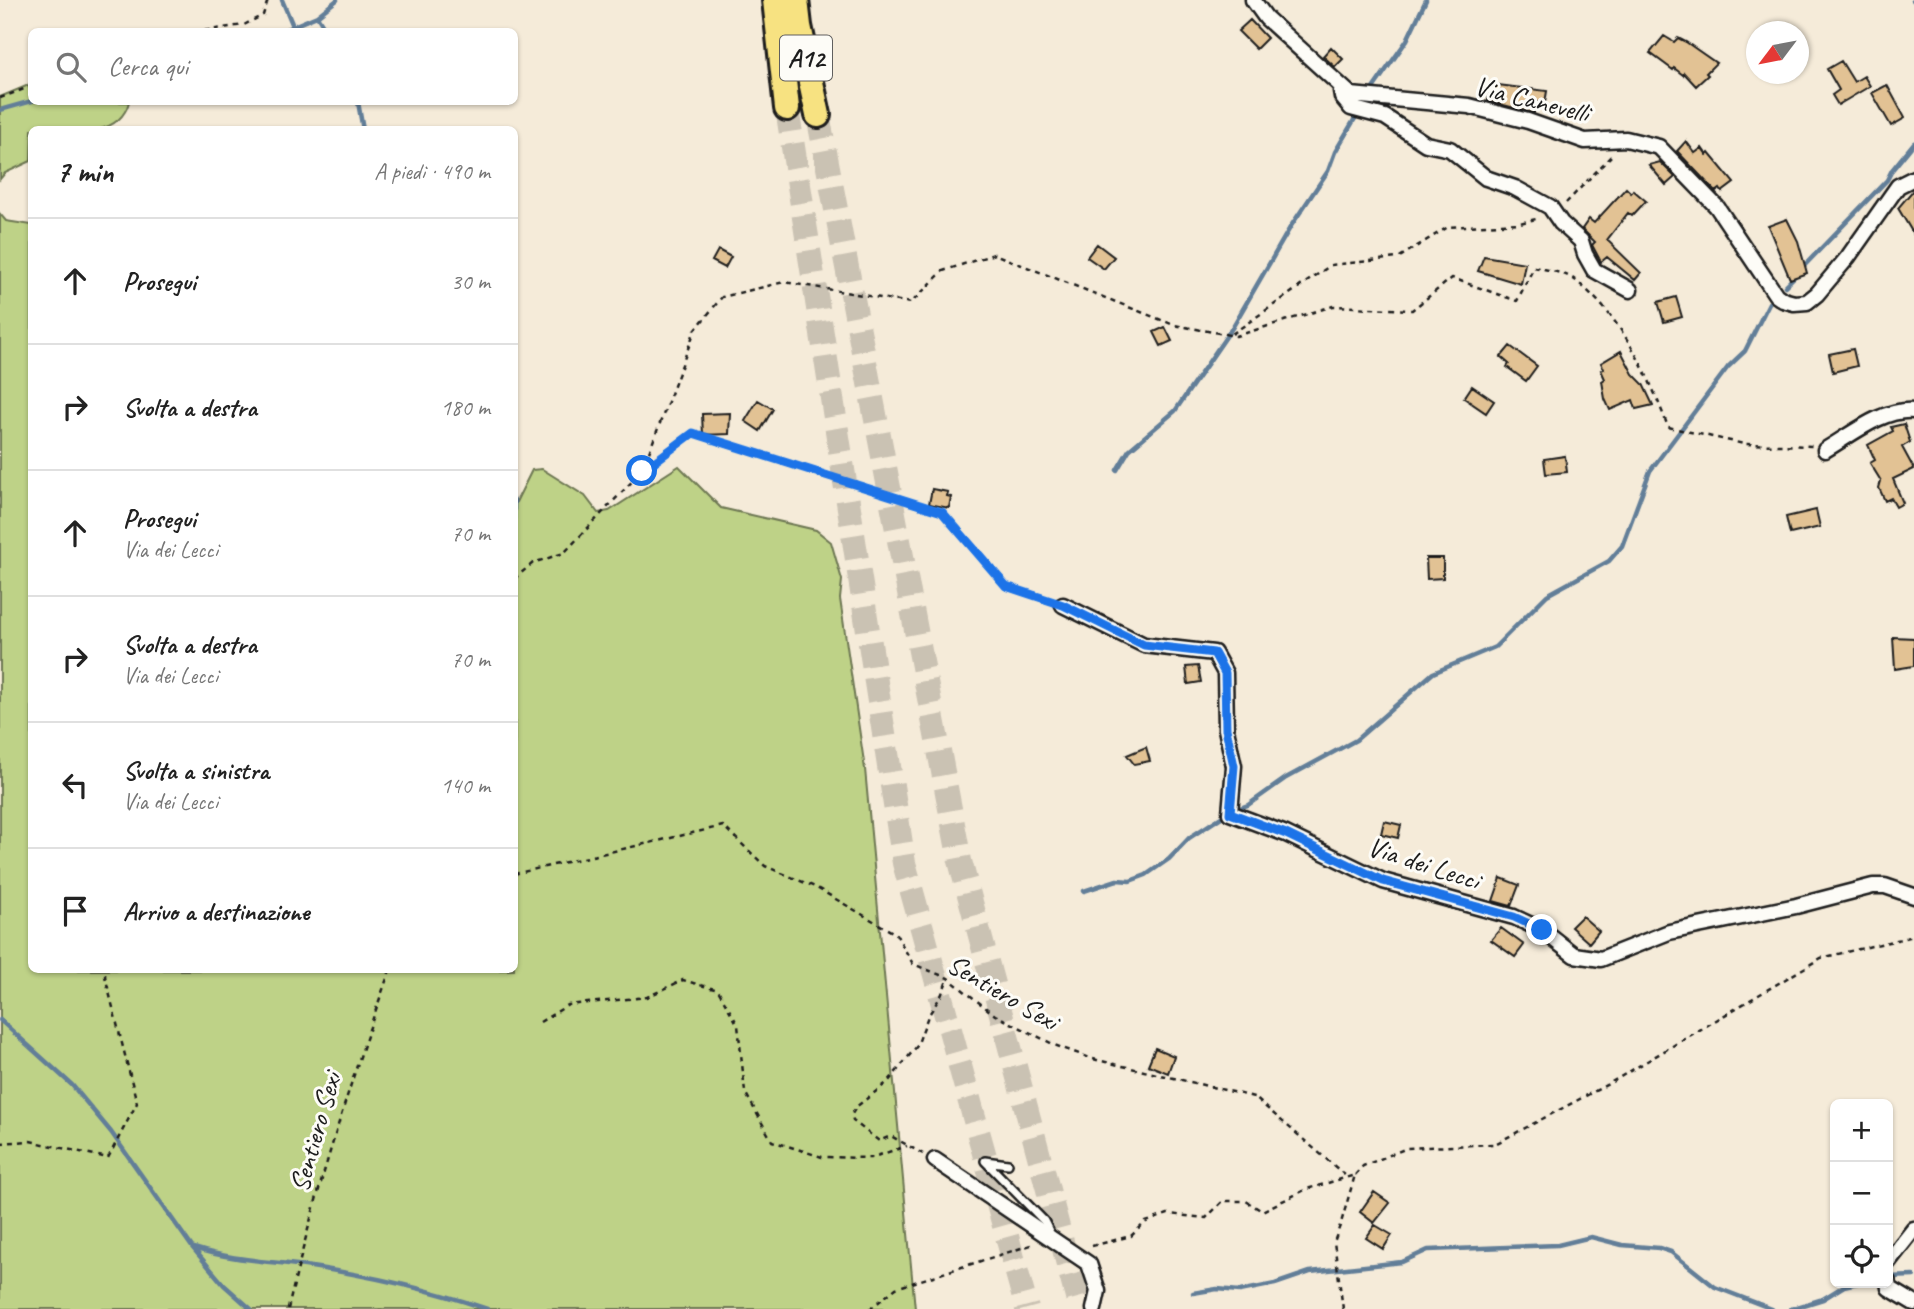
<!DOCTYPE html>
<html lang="it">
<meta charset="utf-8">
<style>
body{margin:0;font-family:Caveat,sans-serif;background:#f6f6f6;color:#222}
.controls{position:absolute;right:21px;bottom:21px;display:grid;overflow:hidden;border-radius:10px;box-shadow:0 2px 5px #0004}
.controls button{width:63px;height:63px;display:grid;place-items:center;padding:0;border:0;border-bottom:2px solid #e0e0e0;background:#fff;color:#222;font:35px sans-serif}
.compass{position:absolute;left:1746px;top:21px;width:63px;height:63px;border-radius:50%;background:#fff;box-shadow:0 2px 5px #0004;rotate:238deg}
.stop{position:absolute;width:21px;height:21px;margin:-16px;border:5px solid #1a73e8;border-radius:50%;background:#fff}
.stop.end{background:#1a73e8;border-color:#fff;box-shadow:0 2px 7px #0008}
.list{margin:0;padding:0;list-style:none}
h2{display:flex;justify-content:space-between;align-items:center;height:91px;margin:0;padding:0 28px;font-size:30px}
h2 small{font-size:23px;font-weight:400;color:#767676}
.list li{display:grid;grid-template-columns:46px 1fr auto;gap:21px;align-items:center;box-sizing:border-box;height:126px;padding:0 28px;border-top:2px solid #e0e0e0}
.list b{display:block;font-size:26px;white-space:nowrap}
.list p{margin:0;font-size:23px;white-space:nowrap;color:#767676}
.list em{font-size:23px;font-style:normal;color:#767676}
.icon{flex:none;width:38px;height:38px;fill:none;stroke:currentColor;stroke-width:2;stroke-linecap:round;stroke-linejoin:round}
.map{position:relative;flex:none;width:1914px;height:1309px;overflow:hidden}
.search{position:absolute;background:#fff;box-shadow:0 2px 5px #0004;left:28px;top:28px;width:490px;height:77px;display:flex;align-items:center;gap:18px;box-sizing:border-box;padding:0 24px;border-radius:10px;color:#767676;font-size:26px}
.panel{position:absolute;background:#fff;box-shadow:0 2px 5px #0004;left:28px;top:126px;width:490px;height:847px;border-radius:10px}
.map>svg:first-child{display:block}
.green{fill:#bed287;stroke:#6d7752;stroke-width:2}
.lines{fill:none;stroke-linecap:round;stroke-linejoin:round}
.stream{stroke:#627e98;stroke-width:4.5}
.building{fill:#e2c294;stroke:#1c1c1c;stroke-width:2}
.motorway-tunnel{stroke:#cac2b3;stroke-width:24;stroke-dasharray:24 12;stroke-linecap:butt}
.service-casing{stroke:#1c1c1c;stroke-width:12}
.minor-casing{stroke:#1c1c1c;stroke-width:19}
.motorway-casing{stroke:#1c1c1c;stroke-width:30}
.path{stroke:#1c1c1c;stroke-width:2.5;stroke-dasharray:5 5;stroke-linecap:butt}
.service{stroke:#fdfcf7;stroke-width:7}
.minor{stroke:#fdfcf7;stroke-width:14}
.motorway{stroke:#f7e281;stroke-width:24}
.route{stroke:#1a73e8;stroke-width:9}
.labels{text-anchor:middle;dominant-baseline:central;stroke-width:6;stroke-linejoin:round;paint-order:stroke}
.shield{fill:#fdfcf7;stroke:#605f5e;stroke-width:2}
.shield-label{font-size:26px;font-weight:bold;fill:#1c1c1c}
.street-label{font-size:28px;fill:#1c1c1c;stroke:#fdfcf7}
</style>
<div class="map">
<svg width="1914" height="1309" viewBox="0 0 1914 1309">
<rect width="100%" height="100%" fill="#f5ebd9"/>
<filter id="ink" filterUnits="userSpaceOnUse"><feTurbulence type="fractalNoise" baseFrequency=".0143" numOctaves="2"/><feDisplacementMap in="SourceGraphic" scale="14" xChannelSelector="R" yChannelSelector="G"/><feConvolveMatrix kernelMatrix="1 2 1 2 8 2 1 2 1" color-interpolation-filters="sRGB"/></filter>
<g filter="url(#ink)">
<path class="green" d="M31,84L32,102H129C118,142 64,130 32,130L31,161L5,173L0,179V97Z
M0,214L6,221L32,225V970H514L515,504L532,470L542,469L585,496L598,513L609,511L679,466L721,508L816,530L831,542L842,580L840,599L865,769L915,1309H0Z"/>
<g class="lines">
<path class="stream" d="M282,0L293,26
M1913,0L1914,1
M317,16L327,32
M279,32L317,16L337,0
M1372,90L1407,40L1426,0
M358,102L363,130
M0,110L32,101
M1803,267L1887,180L1892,170L1914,143
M1785,286L1795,276
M1117,470L1129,450L1175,411L1232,328L1291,226L1328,171L1335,152L1357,115
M514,500V519
M1084,891L1117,880L1130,881L1146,875L1169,859L1189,838L1229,812L1248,805L1286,778L1356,740L1433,673L1495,647L1547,595L1609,561L1622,546L1650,471L1728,367L1745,351L1769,303
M0,1020L72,1085L111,1132L192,1247L224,1285L251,1309
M194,1248C230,1260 268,1261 305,1266C367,1275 429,1289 487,1309
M1888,1277L1914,1276
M1193,1293L1217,1289L1240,1291L1275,1284L1310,1272L1402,1262L1428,1250L1558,1245L1591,1237L1622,1245L1659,1248L1671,1252L1715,1287L1772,1309
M1791,1309L1823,1299L1844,1286L1857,1283"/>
</g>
<path class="building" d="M1250,20L1267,38L1256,49L1238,31Z
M1664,36L1674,42L1678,38L1686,42L1716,63L1706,73L1708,75L1696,86L1684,73L1683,75L1674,68L1673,70L1650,53Z
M1331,47L1343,59L1335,67L1323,56Z
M1841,61L1854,82L1864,76L1870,86L1838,105L1832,95L1839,90L1827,69Z
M1490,84L1547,91L1545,103L1534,102V113L1488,101Z
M1887,85L1905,118L1891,126L1872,93Z
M1686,141L1695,153L1702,148L1707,155L1709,153L1734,183L1722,192L1720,189L1716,192L1677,151Z
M1660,162L1675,177L1666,185L1649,165Z
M1626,188L1631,193L1633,190L1646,201L1632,216L1628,213L1607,240L1641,273L1635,280L1607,257L1601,262L1592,245L1595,242L1582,229L1589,219L1594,223Z
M1914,189V235L1898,208Z
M1787,219L1798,241L1807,273L1790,279L1768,226Z
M1097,244L1114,257L1104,269L1087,257Z
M718,250L731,257L725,268L712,261Z
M1484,256L1525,263L1521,284L1478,271Z
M1676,297L1682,317L1664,322L1658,302Z
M1165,327L1172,341L1161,346L1154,332Z
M1510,346L1537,366L1526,381L1507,367L1509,364L1501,357Z
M1853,349L1857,366L1833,372L1829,354Z
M1621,351L1633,374L1643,384L1653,405L1636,409L1633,400L1610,410L1605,399L1602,381L1605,379L1601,370L1604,369L1601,363Z
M1472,386L1494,401L1486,413L1464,398Z
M758,400L773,409L760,431L745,421Z
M730,413L729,434L703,435L702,414Z
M1904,424L1910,442L1902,447L1914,469L1893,479L1903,503L1896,507L1891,498L1885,501L1879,488L1881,481L1870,463L1875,460L1868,445L1893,431L1891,427Z
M1565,456L1567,472L1546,474L1544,459Z
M932,489L948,492L947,496L951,497L949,508L929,504Z
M1816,510L1820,527L1790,534L1786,517Z
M1426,558H1443V578L1427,579Z
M1893,637L1914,638V666L1895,669Z
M1198,666L1201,682L1188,684L1186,667Z
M1146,747L1150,761L1134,764L1127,755Z
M1384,821L1401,825L1398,838L1381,834Z
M1501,878L1519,885L1511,906L1493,901Z
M1582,916L1599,931L1589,943L1571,927Z
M1501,928L1524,945L1515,957L1491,940Z
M1155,1048L1174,1056L1168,1073L1148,1065Z
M1374,1192L1390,1203L1374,1223L1360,1212Z
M1375,1225L1392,1235L1383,1249L1366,1238Z"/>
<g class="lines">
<path class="motorway-tunnel" d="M787,108L904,863L1027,1309
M818,115L960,861L1080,1309"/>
<g class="service-casing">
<path id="service" d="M1008,1164L985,1161L1044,1221L1051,1235"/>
</g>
<g class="minor-casing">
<path id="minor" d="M1253,0L1266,18L1351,95L1469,106L1528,121L1585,141L1626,139L1659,147L1717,207L1776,295L1783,300L1794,303L1807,302L1817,294L1848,257L1898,186L1914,178
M1341,91L1342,97L1351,108L1385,117L1426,144L1450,149L1486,178L1515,188L1550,207L1561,223L1581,241L1585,254L1594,270L1630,290
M1825,450C1851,435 1883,408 1914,411
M1063,605L1144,645L1214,653L1225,673L1226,729L1234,766L1230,813L1286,834L1383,881L1514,917L1542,930L1574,955L1601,959L1669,932L1796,906L1873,886H1885L1914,896
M935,1160L1089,1264L1098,1291L1094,1309
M1888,1262L1914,1229
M1888,1282L1889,1288L1914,1303"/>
</g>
<g class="motorway-casing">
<path id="motorway" d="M775,0L787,108
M796,0L799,26L818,115"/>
</g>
<path class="path" d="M195,32L244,25L263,15L268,0
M0,98L32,86
M1566,203L1612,155
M1232,334L1331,265L1398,258L1448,227L1520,223L1540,218
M642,471L695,330L722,297L784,282L911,303L943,271L994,254L1174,325L1236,336L1333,306L1412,310L1452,278L1517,301L1534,267C1546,270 1565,272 1575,280C1622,317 1648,373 1668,427L1744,444L1812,446
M514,579L533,563L564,553L642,471L693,433L942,512L1006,586L1050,601
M514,874L723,826L765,866L815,887L896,934L913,964L948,978L995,1015L1057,1046L1093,1059L1254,1097L1346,1176
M540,1022L568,1005L647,997L683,980L718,990L738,1025L745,1092L772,1141L822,1157L870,1158L907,1146
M0,1143L30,1141L108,1158L137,1103L105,976L106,970
M923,1154L891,1136L879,1141L853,1121L852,1114L856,1107L888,1082L917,1046L928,1016L941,996L948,978
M1355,1175L1363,1166L1407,1148L1495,1144L1610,1083L1821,958L1914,936
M1092,1246L1131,1236L1146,1222L1168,1214L1206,1218L1223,1201H1246L1262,1211L1307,1189L1355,1175
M288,1309C315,1194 350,1081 390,970
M870,1309L896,1288L1034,1244
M1343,1309L1334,1242L1341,1223L1355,1175"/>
<use href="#service" class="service"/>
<use href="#minor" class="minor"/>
<use href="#motorway" class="motorway"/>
</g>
</g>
<g class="lines" filter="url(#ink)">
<path class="route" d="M642,471L693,433L942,512L1006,586L1063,605L1144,645L1214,653L1225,673L1226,729L1234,766L1230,813L1286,834L1383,881L1514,917L1542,930"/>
</g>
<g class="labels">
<rect class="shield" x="780" y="35.5" width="52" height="45" rx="5"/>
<g class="shield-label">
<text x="806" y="58">A12</text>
</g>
<g class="street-label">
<text transform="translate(1532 99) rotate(14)">Via Canevelli</text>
<text transform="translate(1424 863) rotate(18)">Via dei Lecci</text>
<text transform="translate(1003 992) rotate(30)">Sentiero Sexi</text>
<text transform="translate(315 1132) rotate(-74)">Sentiero Sexi</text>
</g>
</g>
</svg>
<div class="controls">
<button>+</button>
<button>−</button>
<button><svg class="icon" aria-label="locate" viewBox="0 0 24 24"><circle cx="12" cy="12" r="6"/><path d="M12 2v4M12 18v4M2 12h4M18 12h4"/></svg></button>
</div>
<svg class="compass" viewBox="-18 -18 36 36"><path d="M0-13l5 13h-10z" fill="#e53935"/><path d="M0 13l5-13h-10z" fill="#767676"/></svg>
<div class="stop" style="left:642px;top:471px"></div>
<div class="stop end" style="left:1542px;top:930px"></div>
<div class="search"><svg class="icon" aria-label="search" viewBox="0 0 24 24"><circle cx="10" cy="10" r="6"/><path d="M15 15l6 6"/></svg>Cerca qui</div>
<section class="panel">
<h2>7 min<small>A piedi · 490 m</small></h2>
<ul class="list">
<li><svg class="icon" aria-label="ahead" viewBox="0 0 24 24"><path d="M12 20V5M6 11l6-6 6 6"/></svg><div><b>Prosegui</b></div><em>30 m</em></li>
<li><svg class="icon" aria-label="right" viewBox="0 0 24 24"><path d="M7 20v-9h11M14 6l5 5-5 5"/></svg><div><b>Svolta a destra</b></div><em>180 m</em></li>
<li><svg class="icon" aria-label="ahead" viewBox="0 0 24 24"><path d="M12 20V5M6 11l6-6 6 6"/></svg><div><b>Prosegui</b><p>Via dei Lecci</p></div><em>70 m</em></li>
<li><svg class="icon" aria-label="right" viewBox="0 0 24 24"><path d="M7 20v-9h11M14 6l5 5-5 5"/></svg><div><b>Svolta a destra</b><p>Via dei Lecci</p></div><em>70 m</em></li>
<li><svg class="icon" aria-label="left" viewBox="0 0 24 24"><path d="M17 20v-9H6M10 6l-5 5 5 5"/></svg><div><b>Svolta a sinistra</b><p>Via dei Lecci</p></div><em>140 m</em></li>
<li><svg class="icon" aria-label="arrive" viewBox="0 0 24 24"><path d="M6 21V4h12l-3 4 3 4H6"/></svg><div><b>Arrivo a destinazione</b></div></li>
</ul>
</section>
</div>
